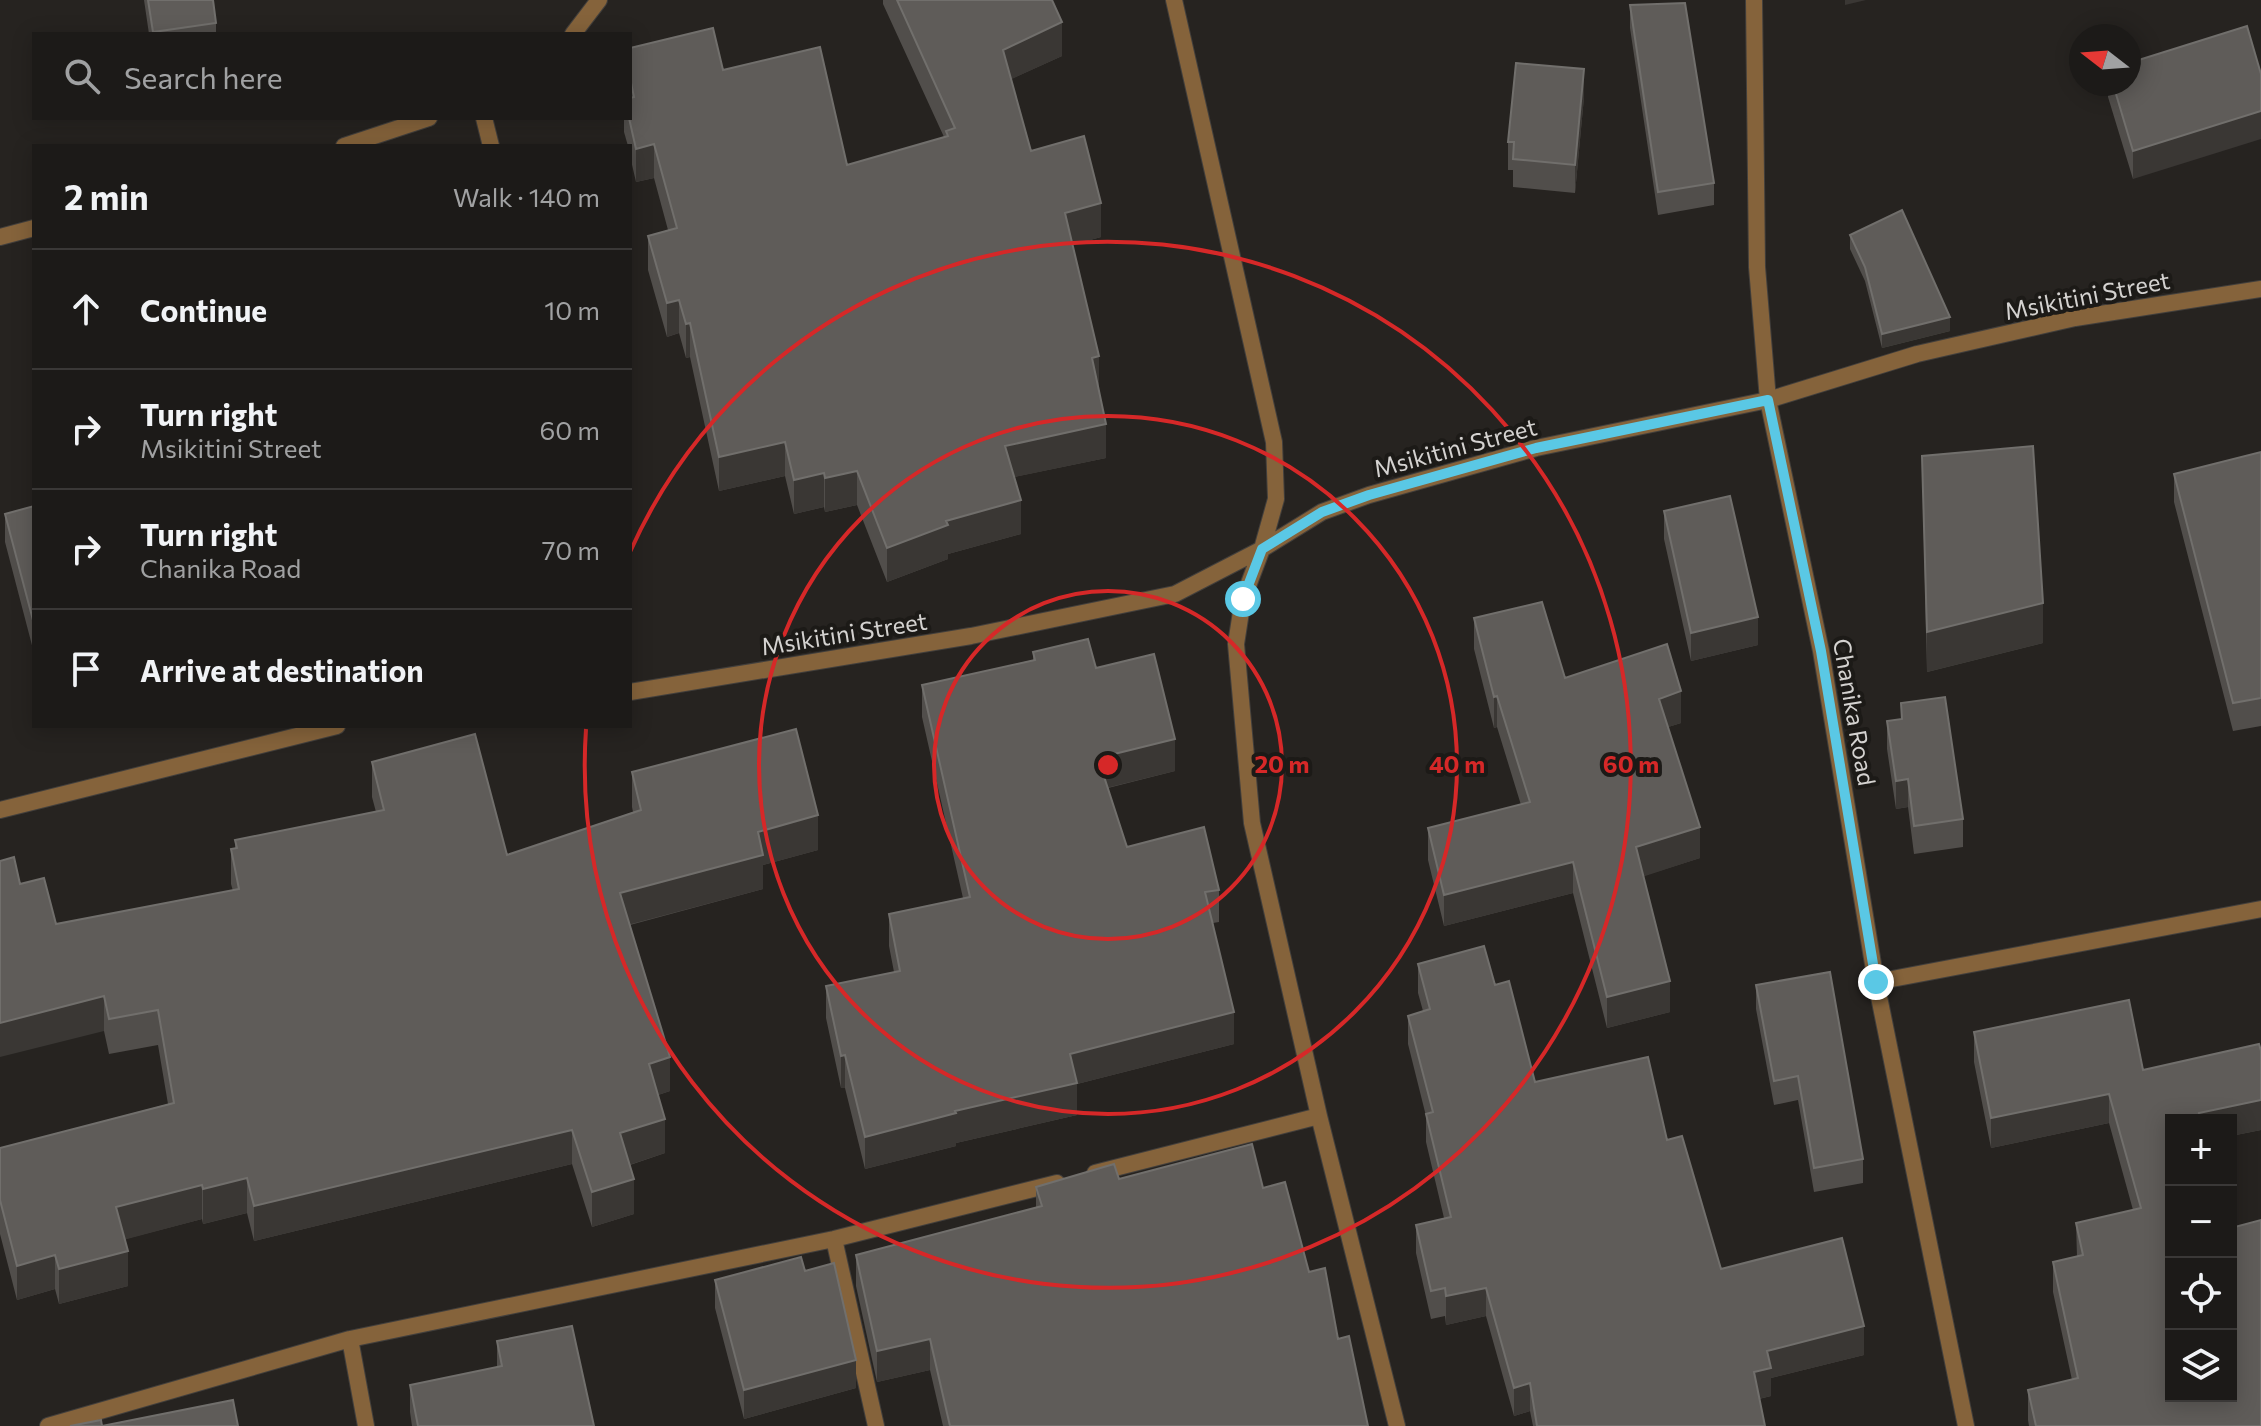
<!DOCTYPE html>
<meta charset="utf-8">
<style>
body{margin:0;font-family:Commissioner,sans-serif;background:#252321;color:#f1f3f6}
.controls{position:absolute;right:24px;bottom:24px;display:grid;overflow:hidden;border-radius:0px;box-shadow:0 4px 20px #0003}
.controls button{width:72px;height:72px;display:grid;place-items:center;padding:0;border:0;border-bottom:2px solid #3a3837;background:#1c1a18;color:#f1f3f6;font:40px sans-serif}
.compass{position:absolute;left:2069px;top:24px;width:72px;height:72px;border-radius:50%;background:#1c1a18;box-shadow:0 4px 20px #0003;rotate:287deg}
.stop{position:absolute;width:24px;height:24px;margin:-18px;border:6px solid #5ac8e5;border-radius:50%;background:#fff}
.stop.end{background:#5ac8e5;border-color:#fff;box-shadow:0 2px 8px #0008}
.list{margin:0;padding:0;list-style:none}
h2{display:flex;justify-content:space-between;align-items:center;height:104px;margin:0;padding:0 32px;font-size:34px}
h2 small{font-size:26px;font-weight:400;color:#a0a1a2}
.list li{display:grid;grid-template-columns:52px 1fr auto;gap:24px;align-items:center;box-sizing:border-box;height:120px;padding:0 32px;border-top:2px solid #3a3837}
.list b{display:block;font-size:30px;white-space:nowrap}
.list p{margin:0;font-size:26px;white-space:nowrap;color:#a0a1a2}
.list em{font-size:26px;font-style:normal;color:#a0a1a2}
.icon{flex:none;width:44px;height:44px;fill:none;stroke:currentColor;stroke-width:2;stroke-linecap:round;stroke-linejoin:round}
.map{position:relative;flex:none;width:2261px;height:1426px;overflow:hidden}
.search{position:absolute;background:#1c1a18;box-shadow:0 4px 20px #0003;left:32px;top:32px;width:600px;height:88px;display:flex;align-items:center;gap:20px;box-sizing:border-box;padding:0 28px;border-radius:0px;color:#a0a1a2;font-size:30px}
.panel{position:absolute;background:#1c1a18;box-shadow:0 4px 20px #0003;left:32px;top:144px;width:600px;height:584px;border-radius:0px}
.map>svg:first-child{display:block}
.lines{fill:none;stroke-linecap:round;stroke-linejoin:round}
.street-casing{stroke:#423f3c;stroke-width:18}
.street{stroke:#85633b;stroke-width:16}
.wall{fill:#514e4b}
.shaded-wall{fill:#3a3734}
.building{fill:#5f5c59;stroke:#716f6c;stroke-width:2}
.route{stroke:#5ac8e5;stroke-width:10}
.ring{fill:none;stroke:#d62828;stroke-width:4}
.labels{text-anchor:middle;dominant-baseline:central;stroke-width:8;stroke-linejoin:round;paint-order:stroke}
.street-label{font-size:24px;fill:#d4d2d0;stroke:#1c1a17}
.centre{fill:#d62828;stroke:#1c1a17;stroke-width:4}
.ring-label{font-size:24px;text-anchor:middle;font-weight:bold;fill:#d62828;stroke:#1c1a17;stroke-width:8;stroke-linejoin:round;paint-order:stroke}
</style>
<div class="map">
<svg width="2261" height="1426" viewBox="0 0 2261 1426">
<rect width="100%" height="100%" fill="#262320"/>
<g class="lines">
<g class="street-casing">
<path id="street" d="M1174,0L1274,442L1276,499L1262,549L1243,599L1236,644L1252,823L1319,1116L1397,1426
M1754,0L1757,267L1768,400L1821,651L1876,982L1966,1426
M573,34L599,0
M484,118L491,146
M344,146L429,118
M0,237L34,228
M630,692L971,636L1175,594L1262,549L1322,512L1369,495L1536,448L1768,400L1917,354L2075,318L2261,289
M0,810L337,726
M1876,982L2261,909
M1095,1173L1319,1116
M834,1239L876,1426
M350,1339L366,1426
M48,1426L350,1339L834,1239L1057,1183"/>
</g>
<use href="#street" class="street"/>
</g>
<path class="wall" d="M144,0H213L216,23V34H149Z
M883,0H1052L1062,56L1011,79L1031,151L1101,237L1072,245L1099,390L1106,458L1014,477L1021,534L948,554V559L887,582L857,505L825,512L824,507L794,514L785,476L719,491L690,357L686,358L679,333L667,337L648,270V236L668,230L654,178L636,182L630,156V146H628L624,132V118H630V48L723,70L847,165L944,137L883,4Z
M1630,5L1714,183V205L1658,215L1630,28Z
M2247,26L2133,179L2108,97V84H2129Z
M1584,97L1575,193L1513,187V170H1508V142Z
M1850,235L1950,331L1882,348L1865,281L1850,249Z
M2261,452V726L2233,731L2174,502V474Z
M1922,456L2043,643L1927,672Z
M34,506V653L5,542V514Z
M1664,511L1758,645L1691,661L1664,539Z
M1474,618L1565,678L1681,723L1668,727L1700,858L1643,876L1670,1012L1607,1028L1573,893L1444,926L1428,860V828L1521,805L1497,727L1494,728L1474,649Z
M1033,652L1096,668L1175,771L1108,788L1127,847L1219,890V922L1213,923L1234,1044L1077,1084V1115L956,1143V1146L865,1169L845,1088H841L826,1018V986L894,972L889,946V914L963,898L922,717V685L1033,660Z
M1901,703L1963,819V847L1914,854L1908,807L1896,809L1887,749V721L1901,719Z
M372,762L507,855L633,812L632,807V772L818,850L763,865V889L630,925L670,1091L658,1095L665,1153L630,1165L634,1214L592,1227L572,1164L254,1241L247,1213L203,1224L202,1219L125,1239L128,1286L59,1304L55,1289L17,1300L0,1234V1148L168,1104L158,1045L109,1054L104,1031L20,884L56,924L233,891L231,884V849L235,848V840L376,812L372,797Z
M1418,964L1495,985L1535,1082L1667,1140L1721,1269L1864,1355L1771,1378V1396L1759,1399L1765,1426H1533L1530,1411L1514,1416L1486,1316L1446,1325L1445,1316L1431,1319L1416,1253V1225L1444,1218L1426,1142V1116L1408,1044V1016L1423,1011L1418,993Z
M1756,985L1863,1159V1183L1814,1192L1798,1100L1774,1105L1756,1009Z
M1974,1032L2143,1070L2261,1051V1130L2231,1136L2171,1120L2261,1426H2029L2028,1420V1390L2072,1380L2053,1292V1262L2077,1257L2076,1223L2133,1210L2109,1123L1991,1148L1974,1062Z
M1119,1179L1263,1188L1309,1272L1338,1339L1368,1426H943L930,1370L877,1382L856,1286V1255L1036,1208V1187Z
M715,1280L856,1388L744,1419L715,1308Z
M497,1341L594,1426H412L410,1412V1385L497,1367Z"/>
<path class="shaded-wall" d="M1845,0H1866L1845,5Z
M1062,22V56L1003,83V50Z
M1584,69V97L1575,193V165Z
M2261,111V139L2133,179V151Z
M654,144V178L636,182V149Z
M1101,203V237L1065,247V213Z
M679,300V333L667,337V303Z
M1950,317V331L1882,348V334Z
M690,323V357L686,358V324Z
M1099,356V389L1092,358Z
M1106,424V458L1005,479V446Z
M785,442V476L719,491V457Z
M857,471V505L825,512V478Z
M824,473V507L794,514V480Z
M1021,500V534L948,554V559L887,582V548L946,521Z
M2043,603V643L1927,672V632Z
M1758,617V645L1691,661V633Z
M1681,691V723L1659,730V699Z
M1497,696V727L1494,728V697Z
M1175,739V771L1098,790V758Z
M1908,779V807L1896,809V781Z
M818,815V850L763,865V889L620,927V893L758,832Z
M1700,827V858L1636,879V847Z
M1573,862V893L1444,926V895Z
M1670,981V1012L1607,1028V997Z
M104,996V1031L0,1057V1023Z
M1234,1012V1044L1077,1084V1115L956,1143V1146L865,1169V1137L955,1111L1070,1054Z
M845,1055V1088H841V1056Z
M670,1057V1091L649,1098V1064Z
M2109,1094V1123L1991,1148V1118Z
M2261,1100V1130L2231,1136V1120H2199V1113Z
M665,1119V1153L620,1168V1133Z
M572,1130V1164L254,1241V1206Z
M247,1178V1213L203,1224V1189Z
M634,1179V1214L592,1227V1192Z
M202,1185V1219L116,1242V1207Z
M128,1251V1286L59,1304V1269Z
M55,1255V1289L17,1300V1266Z
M1486,1288V1316L1446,1325V1296Z
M1864,1326V1355L1771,1378V1396L1754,1400V1372L1767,1351Z
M930,1339V1370L877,1382V1351Z
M856,1360V1388L744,1419V1390Z
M1530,1383V1411L1514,1416V1388Z"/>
<path class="building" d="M148,0H213L216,23L153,32Z
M897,0H1052L1062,22L1003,50L1031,151L1084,136L1101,203L1065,213L1099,356L1092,358L1106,424L1005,446L1021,500L946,521L948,525L887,548L857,471L825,478L824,473L794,480L785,442L719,457L690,323L686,324L679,300L667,303L648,236L677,228L654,144L636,149L629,118H630V98L634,97L630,78V48L713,28L723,70L820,47L847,165L948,136L946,131L955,128Z
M1685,3L1714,183L1658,192L1630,5Z
M2247,26L2261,74V111L2133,151L2113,84H2129V63Z
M1516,63L1584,69L1575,165L1513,159L1514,142H1508Z
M1902,210L1950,317L1882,334L1865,267L1850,235Z
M2033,446L2043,603L1927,632L1922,456Z
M2261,452V698L2233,703L2174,474Z
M1730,496L1758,617L1691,633L1664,511Z
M34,506V624L5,514Z
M1542,602L1565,678L1667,644L1681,691L1659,699L1700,827L1636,847L1670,981L1607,997L1573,862L1444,895L1428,828L1530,802L1497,696L1494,697L1474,618Z
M1088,639L1096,668L1154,654L1175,739L1098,758L1127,847L1204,827L1219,890L1205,892L1234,1012L1070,1054L1077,1083L955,1111L956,1113L865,1137L845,1055L841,1056L826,986L900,971L889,914L970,897L922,685L1035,660L1033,652Z
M1945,697L1963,819L1914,826L1908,779L1896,781L1887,721L1902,719L1901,703Z
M796,729L818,815L758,832L763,855L620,893L670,1057L649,1064L665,1119L620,1133L634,1179L592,1192L572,1130L254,1206L247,1178L203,1189L202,1185L116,1207L128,1251L59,1269L55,1255L17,1266L0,1200V1148L174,1103L158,1010L109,1019L104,996L0,1023V861L14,857L20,884L44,878L56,924L239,889L231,849L237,848L235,840L384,810L372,762L475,734L507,855L641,810L632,772Z
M1484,946L1495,985L1509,981L1535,1082L1648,1057L1667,1140L1682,1136L1721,1269L1842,1238L1864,1326L1767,1351L1771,1368L1754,1372L1765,1426H1537L1530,1383L1514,1388L1486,1288L1446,1296L1445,1288L1431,1291L1416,1225L1451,1217L1426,1114L1433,1112L1408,1016L1430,1009L1418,964Z
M1830,972L1863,1159L1814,1168L1798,1076L1774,1081L1756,985Z
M2129,1000L2143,1070L2259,1044L2261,1051V1100L2199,1113L2201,1120H2171V1396H2231V1228L2261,1220V1426H2036L2028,1390L2078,1378L2053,1262L2083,1255L2076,1223L2141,1208L2109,1094L1991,1118L1974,1032Z
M1252,1144L1263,1188L1285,1182L1309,1272L1325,1268L1338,1339L1349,1336L1368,1426H950L930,1339L877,1351L856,1255L1042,1206L1036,1187L1114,1164L1119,1179Z
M801,1257L805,1271L834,1263L856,1360L744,1390L715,1280Z
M572,1326L594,1426H418L410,1385L502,1366L497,1341Z
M233,1400L238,1426H70L101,1420L102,1426Z"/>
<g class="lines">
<path class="route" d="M1243,599L1262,549L1322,512L1369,495L1536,448L1768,400L1821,651L1876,982"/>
</g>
<g class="ring">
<circle cx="1108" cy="765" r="174"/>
<circle cx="1108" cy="765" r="349"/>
<path d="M630 552A523 523 0 1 1 586 729"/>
</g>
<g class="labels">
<g class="street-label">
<text transform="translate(2087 295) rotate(-11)">Msikitini Street</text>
<text transform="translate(1455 447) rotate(-15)">Msikitini Street</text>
<text transform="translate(844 633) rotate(-9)">Msikitini Street</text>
<text transform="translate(1855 712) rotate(80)">Chanika Road</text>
</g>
</g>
<circle cx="1108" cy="765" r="12" class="centre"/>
<g class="ring-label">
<text x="1282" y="773">20 m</text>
<text x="1457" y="773">40 m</text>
<text x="1631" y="773">60 m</text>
</g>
</svg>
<div class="controls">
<button>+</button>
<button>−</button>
<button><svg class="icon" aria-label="locate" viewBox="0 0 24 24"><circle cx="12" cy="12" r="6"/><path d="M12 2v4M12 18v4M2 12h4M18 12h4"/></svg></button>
<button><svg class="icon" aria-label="layers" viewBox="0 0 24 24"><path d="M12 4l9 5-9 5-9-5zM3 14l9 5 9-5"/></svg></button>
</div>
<svg class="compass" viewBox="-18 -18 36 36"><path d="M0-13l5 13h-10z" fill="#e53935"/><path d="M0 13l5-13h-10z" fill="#a0a1a2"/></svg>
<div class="stop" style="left:1243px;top:599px"></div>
<div class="stop end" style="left:1876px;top:982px"></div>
<div class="search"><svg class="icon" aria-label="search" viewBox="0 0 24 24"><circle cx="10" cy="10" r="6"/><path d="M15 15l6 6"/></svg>Search here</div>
<section class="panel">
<h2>2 min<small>Walk · 140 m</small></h2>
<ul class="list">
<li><svg class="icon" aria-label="ahead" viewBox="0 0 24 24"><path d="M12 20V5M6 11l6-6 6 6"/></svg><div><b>Continue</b></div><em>10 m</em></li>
<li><svg class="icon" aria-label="right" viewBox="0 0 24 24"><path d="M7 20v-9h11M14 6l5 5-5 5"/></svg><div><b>Turn right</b><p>Msikitini Street</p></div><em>60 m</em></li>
<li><svg class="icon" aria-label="right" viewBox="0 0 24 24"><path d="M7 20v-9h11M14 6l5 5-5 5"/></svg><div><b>Turn right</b><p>Chanika Road</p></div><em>70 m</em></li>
<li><svg class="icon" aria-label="arrive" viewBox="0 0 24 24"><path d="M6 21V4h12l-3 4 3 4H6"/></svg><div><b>Arrive at destination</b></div></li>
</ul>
</section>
</div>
